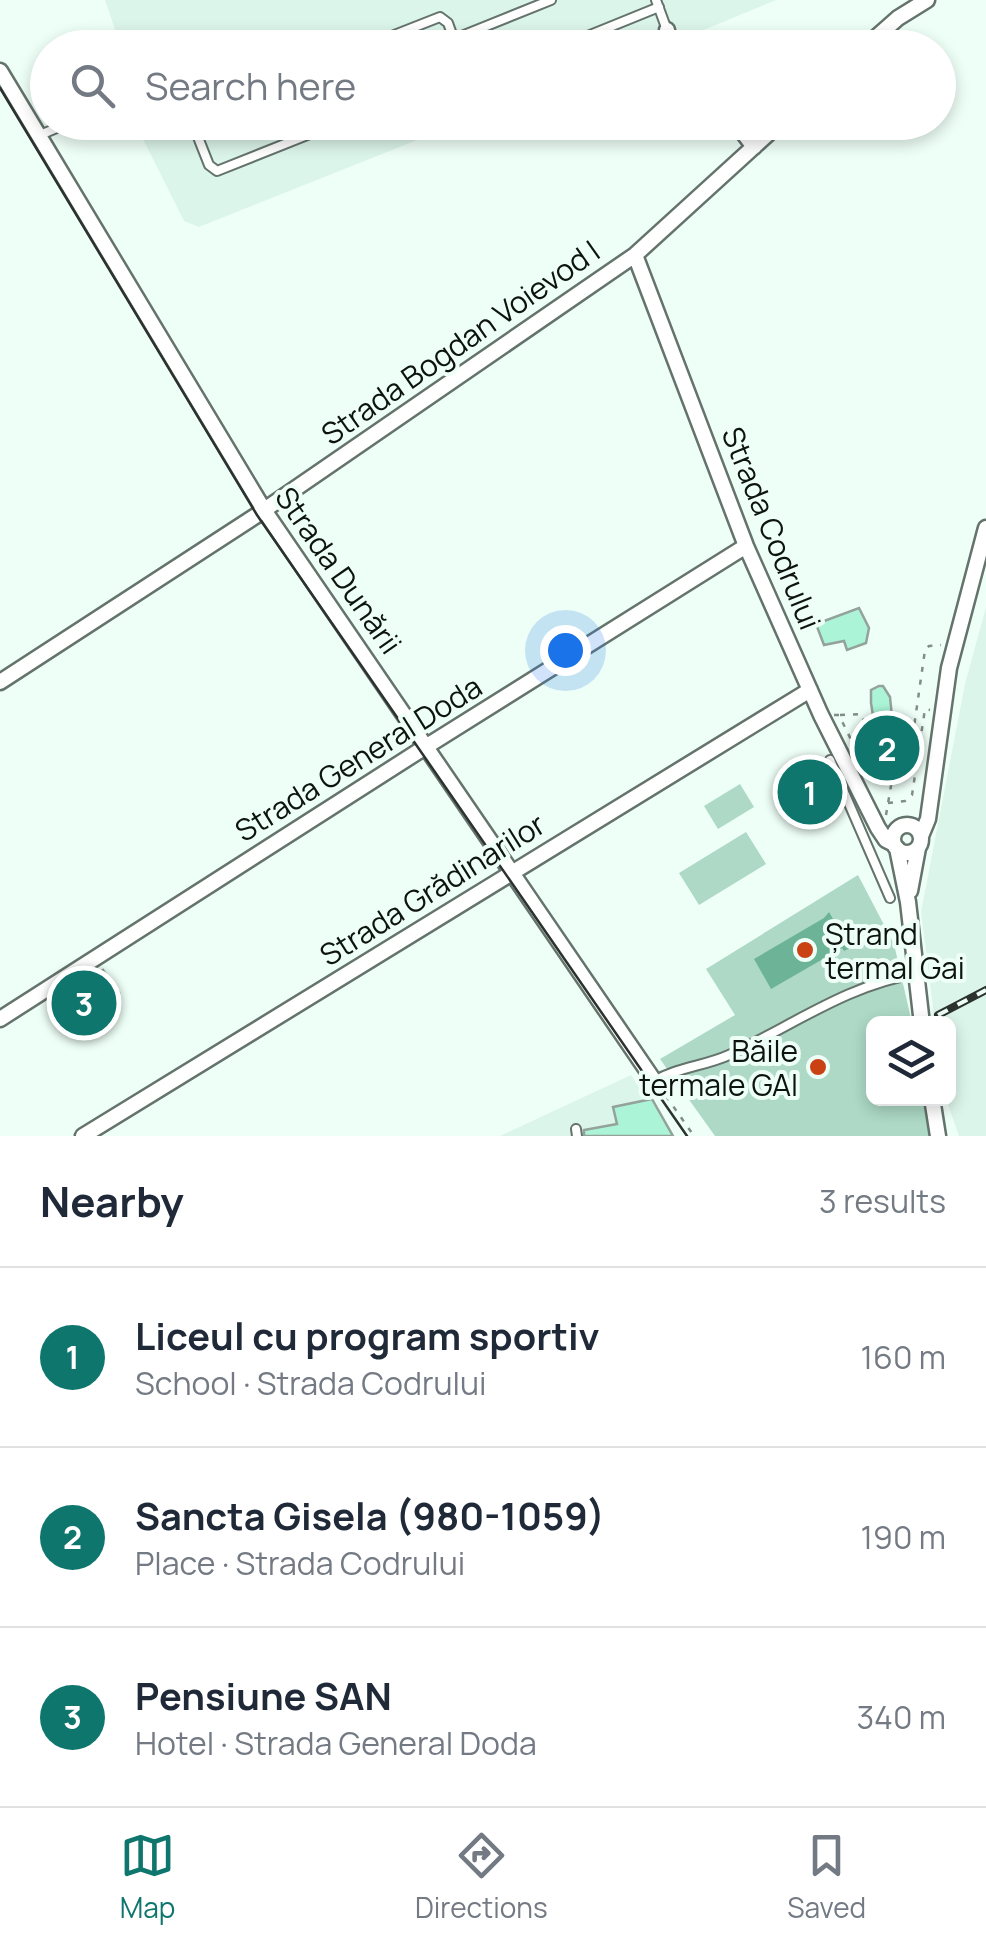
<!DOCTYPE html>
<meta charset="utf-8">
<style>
body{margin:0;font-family:Manrope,sans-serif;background:#f6f6f7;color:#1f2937}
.controls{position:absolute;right:30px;bottom:30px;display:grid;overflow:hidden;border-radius:15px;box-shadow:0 5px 15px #0003}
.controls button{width:90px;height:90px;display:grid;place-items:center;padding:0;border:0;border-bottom:2px solid #e0e1e3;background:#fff;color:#1f2937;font:50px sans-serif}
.you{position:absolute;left:565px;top:650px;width:35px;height:35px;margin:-25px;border:8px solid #fff;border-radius:50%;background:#1a73e8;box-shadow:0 0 0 15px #1a73e833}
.badge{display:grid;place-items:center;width:65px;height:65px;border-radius:50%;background:#0f766e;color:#fff;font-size:32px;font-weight:700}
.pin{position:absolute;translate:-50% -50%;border:5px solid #fff;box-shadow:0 2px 10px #0006}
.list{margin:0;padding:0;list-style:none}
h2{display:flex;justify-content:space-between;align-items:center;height:130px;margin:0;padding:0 40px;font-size:42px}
h2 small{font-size:32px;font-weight:400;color:#747a83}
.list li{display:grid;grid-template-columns:65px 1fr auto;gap:30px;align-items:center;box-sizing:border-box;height:180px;padding:0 40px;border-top:2px solid #e0e1e3}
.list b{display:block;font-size:38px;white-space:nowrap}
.list p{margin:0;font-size:32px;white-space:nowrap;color:#747a83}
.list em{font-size:32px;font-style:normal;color:#747a83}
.icon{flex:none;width:55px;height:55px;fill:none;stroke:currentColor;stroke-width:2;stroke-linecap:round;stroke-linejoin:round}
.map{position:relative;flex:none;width:986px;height:1136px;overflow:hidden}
.search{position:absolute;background:#fff;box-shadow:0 5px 15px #0003;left:30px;right:30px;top:30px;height:110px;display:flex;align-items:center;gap:25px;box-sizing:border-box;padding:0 35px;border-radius:55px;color:#747a83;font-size:38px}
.sheet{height:670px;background:#fff}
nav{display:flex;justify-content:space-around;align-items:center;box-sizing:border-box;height:140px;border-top:2px solid #e0e1e3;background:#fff;font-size:28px;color:#747a83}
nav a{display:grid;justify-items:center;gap:5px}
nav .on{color:#0f766e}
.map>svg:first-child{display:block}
.built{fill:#dcf5ea}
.green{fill:#add9c6}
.water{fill:#6db398}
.building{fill:#acf4d7;stroke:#93a29b;stroke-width:2.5}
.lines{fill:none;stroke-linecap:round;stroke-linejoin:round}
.lane-casing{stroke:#64736c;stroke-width:12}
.street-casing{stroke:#64736c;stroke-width:19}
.path{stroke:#818d87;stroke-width:2.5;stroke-dasharray:5 8;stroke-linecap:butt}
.lane{stroke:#fff;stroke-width:8}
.street{stroke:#fff;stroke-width:14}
.tram{stroke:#2b322f;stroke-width:2.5}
.rail-casing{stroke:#2b322f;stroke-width:8}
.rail{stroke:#eefff7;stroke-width:4;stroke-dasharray:11;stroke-linecap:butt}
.poi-dot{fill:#ca4213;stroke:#eefff7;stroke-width:4}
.labels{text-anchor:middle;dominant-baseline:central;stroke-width:8;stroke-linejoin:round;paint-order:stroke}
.street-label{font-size:30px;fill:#0d1310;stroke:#eefff7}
.poi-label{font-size:30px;fill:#0d1310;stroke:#eefff7;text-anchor:start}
</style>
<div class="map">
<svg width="986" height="1136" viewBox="0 0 986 1136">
<rect width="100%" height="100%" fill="#eefff7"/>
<path class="built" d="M105,0H776L682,39L678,29L631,48L110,47L119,41Z
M135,123H460L199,227L184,221Z
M986,607V1136H959L946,1099L948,1098V1024L935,1023L921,912L965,684Z
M631,1075L674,1136H500Z"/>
<path class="green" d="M740,784L754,807L718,829L704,806Z
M746,832L766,864L699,905L679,873Z
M858,875L894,944L912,1023L874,1024V1098L923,1099L930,1136H715L660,1059L735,1015L706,969Z"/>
<path class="water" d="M829,912L850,948L844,951L842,948L771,989L754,959L824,918Z"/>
<path class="building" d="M859,608L869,628L866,643L847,650L844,641L824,645L816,624Z
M879,686H883L890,697L893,727L881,732L880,729H875L871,703V690Z
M103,970L119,993L83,1022L66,996Z
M652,1099L673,1136H584V1130L617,1124L613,1107Z"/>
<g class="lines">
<g class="lane-casing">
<path id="lane" d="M656,0L667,30
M454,39L551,0
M361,48L440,17L448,23L457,48
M558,48L659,7
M641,48L668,36
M192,122L209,165L217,171L340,122
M40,135L71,122
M830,760L890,898
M654,1081C678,1067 705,1066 729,1055C790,1027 849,984 916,974
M576,1129L577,1136"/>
</g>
<g class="street-casing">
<path id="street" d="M667,30L668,36L676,48
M864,48L898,18L927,0
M0,71L264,510L657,1085
M735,122L754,147
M635,255L746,546L821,715L878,828L886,840L894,844
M0,682L257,515L635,255L781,122
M893 839a14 14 0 1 1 28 0a14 14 0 1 1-28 0Z
M921,836L928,819L949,668L986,528
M897,848L908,902L922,1024
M910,891L918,848
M0,1019L419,751L746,546
M932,1098L938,1136
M83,1136L810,690"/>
</g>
<path class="path" d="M834,715H839L861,760L889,763
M840,715L861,714L874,744H891
M894,761L893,743L908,740L913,734L925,650L929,646L941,645
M887 768a7 7 0 1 1 14 0a7 7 0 1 1-14 0Z
M888,803L905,801L912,795L925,709L930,710
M886,815L893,774
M666,1096L694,1136"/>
<use href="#lane" class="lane"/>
<use href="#street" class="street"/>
<path class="tram" d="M0,88L257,515L687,1136"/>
<g class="rail-casing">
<path id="rail" d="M938,1015L986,990"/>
</g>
<use href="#rail" class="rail"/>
</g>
<g class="poi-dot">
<circle cx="805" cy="950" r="10"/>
<circle cx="818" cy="1067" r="10"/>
</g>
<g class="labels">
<g class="street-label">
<text transform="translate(460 342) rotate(-35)">Strada Bogdan Voievod I</text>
<text transform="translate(772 528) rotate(68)">Strada Codrului</text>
<text transform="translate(339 570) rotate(55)">Strada Dunării</text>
<text transform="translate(358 758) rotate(-32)">Strada General Doda</text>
<text transform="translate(432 889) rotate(-32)">Strada Grădinarilor</text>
</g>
<g class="poi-label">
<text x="825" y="933">Ștrand<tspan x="825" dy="34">termal Gai</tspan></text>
<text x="798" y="1050" text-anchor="end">Băile<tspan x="798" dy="34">termale GAI</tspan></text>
</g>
</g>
</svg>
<div class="controls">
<button><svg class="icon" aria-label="layers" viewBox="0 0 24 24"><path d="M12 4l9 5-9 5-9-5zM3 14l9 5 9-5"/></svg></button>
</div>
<div class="you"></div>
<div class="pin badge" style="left:810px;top:792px">1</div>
<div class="pin badge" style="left:887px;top:748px">2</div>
<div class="pin badge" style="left:84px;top:1003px">3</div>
<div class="search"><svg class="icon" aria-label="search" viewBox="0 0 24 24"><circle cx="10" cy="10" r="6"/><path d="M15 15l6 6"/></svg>Search here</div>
</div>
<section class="sheet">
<h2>Nearby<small>3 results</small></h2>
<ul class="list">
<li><span class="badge">1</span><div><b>Liceul cu program sportiv</b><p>School · Strada Codrului</p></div><em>160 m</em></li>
<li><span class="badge">2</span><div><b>Sancta Gisela (980-1059)</b><p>Place · Strada Codrului</p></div><em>190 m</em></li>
<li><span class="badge">3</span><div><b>Pensiune SAN</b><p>Hotel · Strada General Doda</p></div><em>340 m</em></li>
</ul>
</section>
<nav>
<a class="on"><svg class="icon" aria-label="map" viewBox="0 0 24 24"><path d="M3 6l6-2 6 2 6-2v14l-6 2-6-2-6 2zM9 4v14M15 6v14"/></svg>Map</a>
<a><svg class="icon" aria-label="directions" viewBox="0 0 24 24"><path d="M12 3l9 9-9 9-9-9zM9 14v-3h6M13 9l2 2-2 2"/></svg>Directions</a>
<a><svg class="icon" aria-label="saved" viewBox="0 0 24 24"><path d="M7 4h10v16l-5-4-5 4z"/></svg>Saved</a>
</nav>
